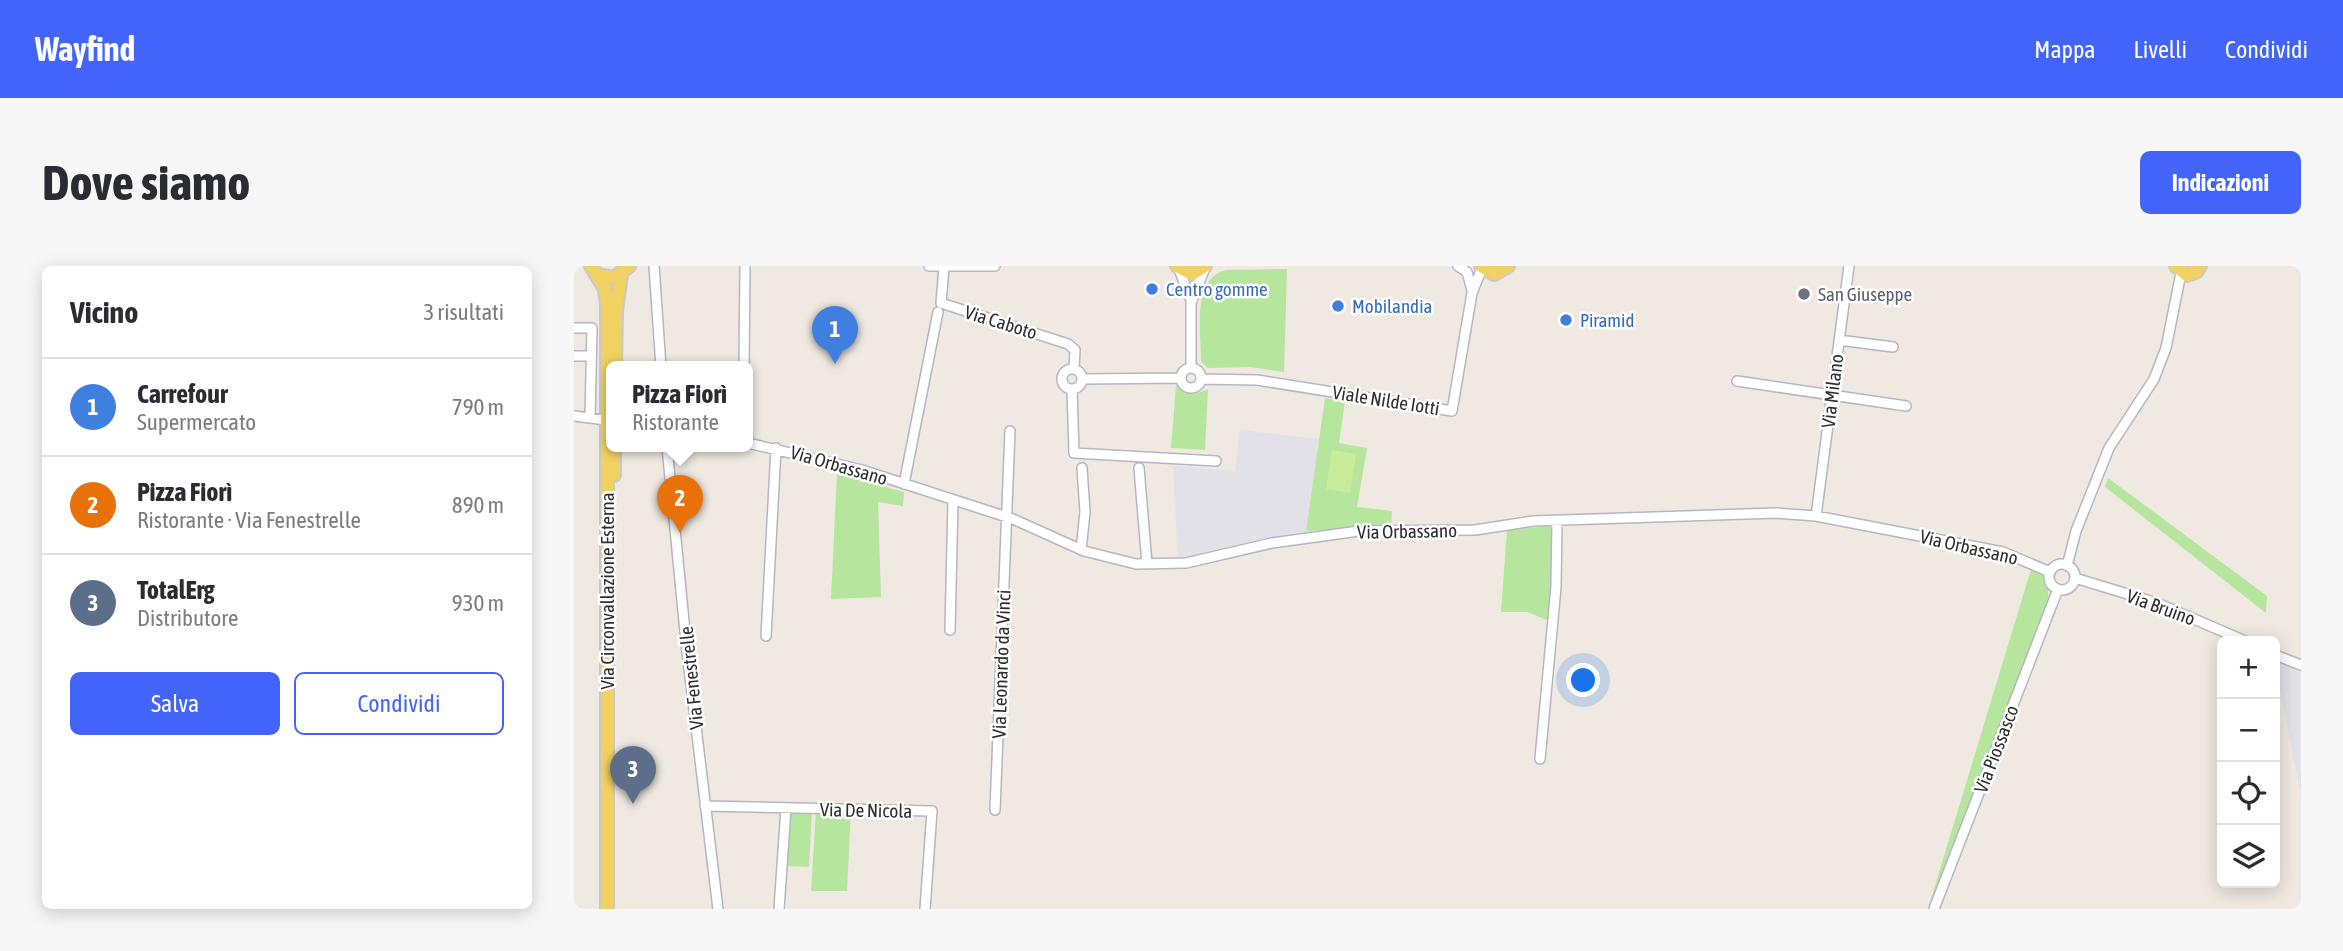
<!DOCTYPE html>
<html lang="it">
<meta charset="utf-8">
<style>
body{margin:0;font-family:"Asap Condensed",sans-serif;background:#f7f7f7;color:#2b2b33}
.controls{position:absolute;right:21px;bottom:21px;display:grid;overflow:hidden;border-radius:10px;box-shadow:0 4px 18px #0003}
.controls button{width:63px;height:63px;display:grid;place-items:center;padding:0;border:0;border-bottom:2px solid #e1e1e2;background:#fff;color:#2b2b33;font:35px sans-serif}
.you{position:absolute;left:1010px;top:415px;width:24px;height:24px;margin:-18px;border:5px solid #fff;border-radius:50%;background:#1a73e8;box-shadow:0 0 0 10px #1a73e833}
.badge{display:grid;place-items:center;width:46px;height:46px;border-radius:50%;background:#4264fb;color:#fff;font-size:23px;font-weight:700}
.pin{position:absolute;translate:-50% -58px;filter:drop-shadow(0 2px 4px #0008)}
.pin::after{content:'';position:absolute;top:37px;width:24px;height:21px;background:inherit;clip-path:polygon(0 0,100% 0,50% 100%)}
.popup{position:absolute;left:32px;top:95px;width:147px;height:91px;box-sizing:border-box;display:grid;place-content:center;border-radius:10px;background:#fff;filter:drop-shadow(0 2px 5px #0005);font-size:23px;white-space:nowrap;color:#7c7c81}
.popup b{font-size:26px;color:#2b2b33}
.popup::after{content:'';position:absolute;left:50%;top:100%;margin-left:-14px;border:14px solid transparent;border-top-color:#fff}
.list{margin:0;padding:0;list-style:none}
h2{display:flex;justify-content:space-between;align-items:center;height:91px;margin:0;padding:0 28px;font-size:30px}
h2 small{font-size:23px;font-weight:400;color:#7c7c81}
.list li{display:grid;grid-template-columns:46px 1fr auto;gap:21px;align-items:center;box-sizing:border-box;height:98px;padding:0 28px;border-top:2px solid #e1e1e2}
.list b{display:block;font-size:26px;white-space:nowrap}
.list p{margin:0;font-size:23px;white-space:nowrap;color:#7c7c81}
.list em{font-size:23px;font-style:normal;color:#7c7c81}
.actions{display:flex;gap:14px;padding:21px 28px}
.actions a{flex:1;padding:16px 0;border:2px solid #4264fb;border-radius:10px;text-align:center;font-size:24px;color:#4264fb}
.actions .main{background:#4264fb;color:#fff}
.icon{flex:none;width:38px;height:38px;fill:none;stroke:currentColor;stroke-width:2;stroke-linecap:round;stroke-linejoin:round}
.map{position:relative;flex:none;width:1727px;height:643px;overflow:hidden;border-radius:10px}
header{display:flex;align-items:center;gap:42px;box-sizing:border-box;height:98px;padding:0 35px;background:#4264fb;color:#fff}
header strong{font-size:33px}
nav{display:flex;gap:38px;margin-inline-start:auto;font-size:24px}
.intro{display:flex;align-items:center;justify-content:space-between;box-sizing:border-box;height:168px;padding:0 42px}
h1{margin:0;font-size:49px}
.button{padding:18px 32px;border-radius:10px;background:#4264fb;color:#fff;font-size:24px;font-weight:700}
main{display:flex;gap:42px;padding:0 42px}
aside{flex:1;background:#fff;border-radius:10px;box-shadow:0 4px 18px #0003}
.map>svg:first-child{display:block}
.industrial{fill:#e3e1e8}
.green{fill:#b6e59e}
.pitch{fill:#c9ec9a}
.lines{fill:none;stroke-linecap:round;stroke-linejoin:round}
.minor-casing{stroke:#b4b7c1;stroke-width:12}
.major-casing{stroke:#c9c9c9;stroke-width:16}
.minor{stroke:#fff;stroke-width:9}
.major{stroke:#f2d163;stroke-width:12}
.shop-dot{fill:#3f7fe0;stroke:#fff;stroke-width:2.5}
.worship-dot{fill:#6b7280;stroke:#fff;stroke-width:2.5}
.labels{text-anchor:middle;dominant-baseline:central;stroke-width:5;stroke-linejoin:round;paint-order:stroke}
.shop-label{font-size:19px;fill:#366cbe;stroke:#fff;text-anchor:start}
.worship-label{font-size:19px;fill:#5b616d;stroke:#fff;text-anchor:start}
.street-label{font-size:19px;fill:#2e2e2e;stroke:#fff}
</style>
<header>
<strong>Wayfind</strong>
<nav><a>Mappa</a><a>Livelli</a><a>Condividi</a></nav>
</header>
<div class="intro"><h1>Dove siamo</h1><a class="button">Indicazioni</a></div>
<main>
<aside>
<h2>Vicino<small>3 risultati</small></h2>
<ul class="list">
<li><span class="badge" style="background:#3f7fe0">1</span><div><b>Carrefour</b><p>Supermercato</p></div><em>790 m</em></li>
<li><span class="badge" style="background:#e8710a">2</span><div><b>Pizza Fiorì</b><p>Ristorante · Via Fenestrelle</p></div><em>890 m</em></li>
<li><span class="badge" style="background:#5c6f8a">3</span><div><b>TotalErg</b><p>Distributore</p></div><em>930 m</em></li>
</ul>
<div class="actions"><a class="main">Salva</a><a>Condividi</a></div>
</aside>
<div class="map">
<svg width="1727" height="643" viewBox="0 0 1727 643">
<rect width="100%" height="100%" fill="#efe9e1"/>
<path class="industrial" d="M666,164L745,173L732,265L680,275L665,284L604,296L599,200L661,205Z
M1701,392L1727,402V530L1701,399Z"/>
<path class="green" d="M713,3L710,106L676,101L634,102L627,95C627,67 617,11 653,4Z
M602,120C613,131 620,129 634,123L631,184L597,182Z
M751,132L771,135L765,177L793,182L783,241L818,245L817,261L732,265Z
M263,208L330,226L329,240L304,236L307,331L257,333Z
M1534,212L1693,330L1692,347L1531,221Z
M975,260L981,266L975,355L954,346H927L933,264Z
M1458,300C1474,309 1476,324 1473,342L1357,643H1354Z
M242,544L277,545L273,625H237Z
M215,545H238L235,601L213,600Z"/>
<path class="pitch" d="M758,184L782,188L776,227L752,223Z"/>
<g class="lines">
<g class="minor-casing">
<path id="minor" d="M80,0L87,101
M355,0H421
M884,0L893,6L898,24
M370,1L367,37L494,78L501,84L500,103
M605,3L616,32
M0,62H18L16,151
M1265,74L1319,81
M0,90H17
M170,101L171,0
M607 112a10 10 0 1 1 20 0a10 10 0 1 1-20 0Z
M617,102V37L631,2
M488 113a10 10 0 1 1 20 0a10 10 0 1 1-20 0Z
M509,113L607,112
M627,113L683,114L878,145L898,27L908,2
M1163,115L1332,140
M498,123L500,187L642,195
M0,150L32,154
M174,177L288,204L439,253L510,285L562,298L612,297L698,277L785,265L901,264L959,255L1202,247L1242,250L1429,286L1476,306
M93,181L113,386L144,643
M565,202L573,298
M330,218L364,46
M1242,250L1275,0
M507,284L511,246L508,202
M1475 311a13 13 0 1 1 26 0a13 13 0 1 1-26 0Z
M1493,300L1502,265L1535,182L1580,113L1592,82L1607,7
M1501,312L1583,337L1671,375
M376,364L379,234
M192,370L202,182
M1701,389L1727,399
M966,493L982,321L983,255
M131,540L358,545L351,643
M421,544L436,165
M205,643L212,542
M1360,643L1484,323"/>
</g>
<g class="major-casing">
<path id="major" d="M17,0L31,23L33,38V643
M603,0L618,8L631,0
M907,0L920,8L934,0
M1602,0L1613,9L1622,6L1626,0
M25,9L40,12L55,0
M41,101L42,45L47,9
M40,209V181"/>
</g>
<use href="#minor" class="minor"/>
<use href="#major" class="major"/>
</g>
<g class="shop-dot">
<circle cx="578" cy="23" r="7"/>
<circle cx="764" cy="40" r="7"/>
<circle cx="992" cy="54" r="7"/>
</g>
<circle class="worship-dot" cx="1230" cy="28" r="7"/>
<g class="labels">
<g class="shop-label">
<text x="592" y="23">Centro gomme</text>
<text x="778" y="40">Mobilandia</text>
<text x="1006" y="54">Piramid</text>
</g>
<g class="worship-label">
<text x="1244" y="28">San Giuseppe</text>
</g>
<g class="street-label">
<text transform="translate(427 56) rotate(17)">Via Caboto</text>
<text transform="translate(1258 125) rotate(-83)">Via Milano</text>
<text transform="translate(812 134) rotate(9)">Viale Nilde Iotti</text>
<text transform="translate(265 199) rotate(16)">Via Orbassano</text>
<text transform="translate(833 265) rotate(-1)">Via Orbassano</text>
<text transform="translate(1395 281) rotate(13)">Via Orbassano</text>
<text transform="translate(33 325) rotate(-90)">Via Circonvallazione Esterna</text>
<text transform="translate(1587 341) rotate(20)">Via Bruino</text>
<text transform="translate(427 398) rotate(-88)">Via Leonardo da Vinci</text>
<text transform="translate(117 412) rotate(-96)">Via Fenestrelle</text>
<text transform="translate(1422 483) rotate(-69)">Via Piossasco</text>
<text transform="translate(292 544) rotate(1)">Via De Nicola</text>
</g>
</g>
</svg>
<div class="controls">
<button>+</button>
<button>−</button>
<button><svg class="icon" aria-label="locate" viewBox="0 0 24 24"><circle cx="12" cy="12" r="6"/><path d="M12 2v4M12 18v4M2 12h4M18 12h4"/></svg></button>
<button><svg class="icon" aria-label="layers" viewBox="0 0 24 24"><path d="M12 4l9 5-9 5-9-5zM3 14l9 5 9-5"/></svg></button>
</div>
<div class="you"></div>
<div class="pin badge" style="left:261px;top:98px;background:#3f7fe0">1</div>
<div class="pin badge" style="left:106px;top:267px;background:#e8710a">2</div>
<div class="popup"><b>Pizza Fiorì</b>Ristorante</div>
<div class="pin badge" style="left:59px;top:538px;background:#5c6f8a">3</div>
</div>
</main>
